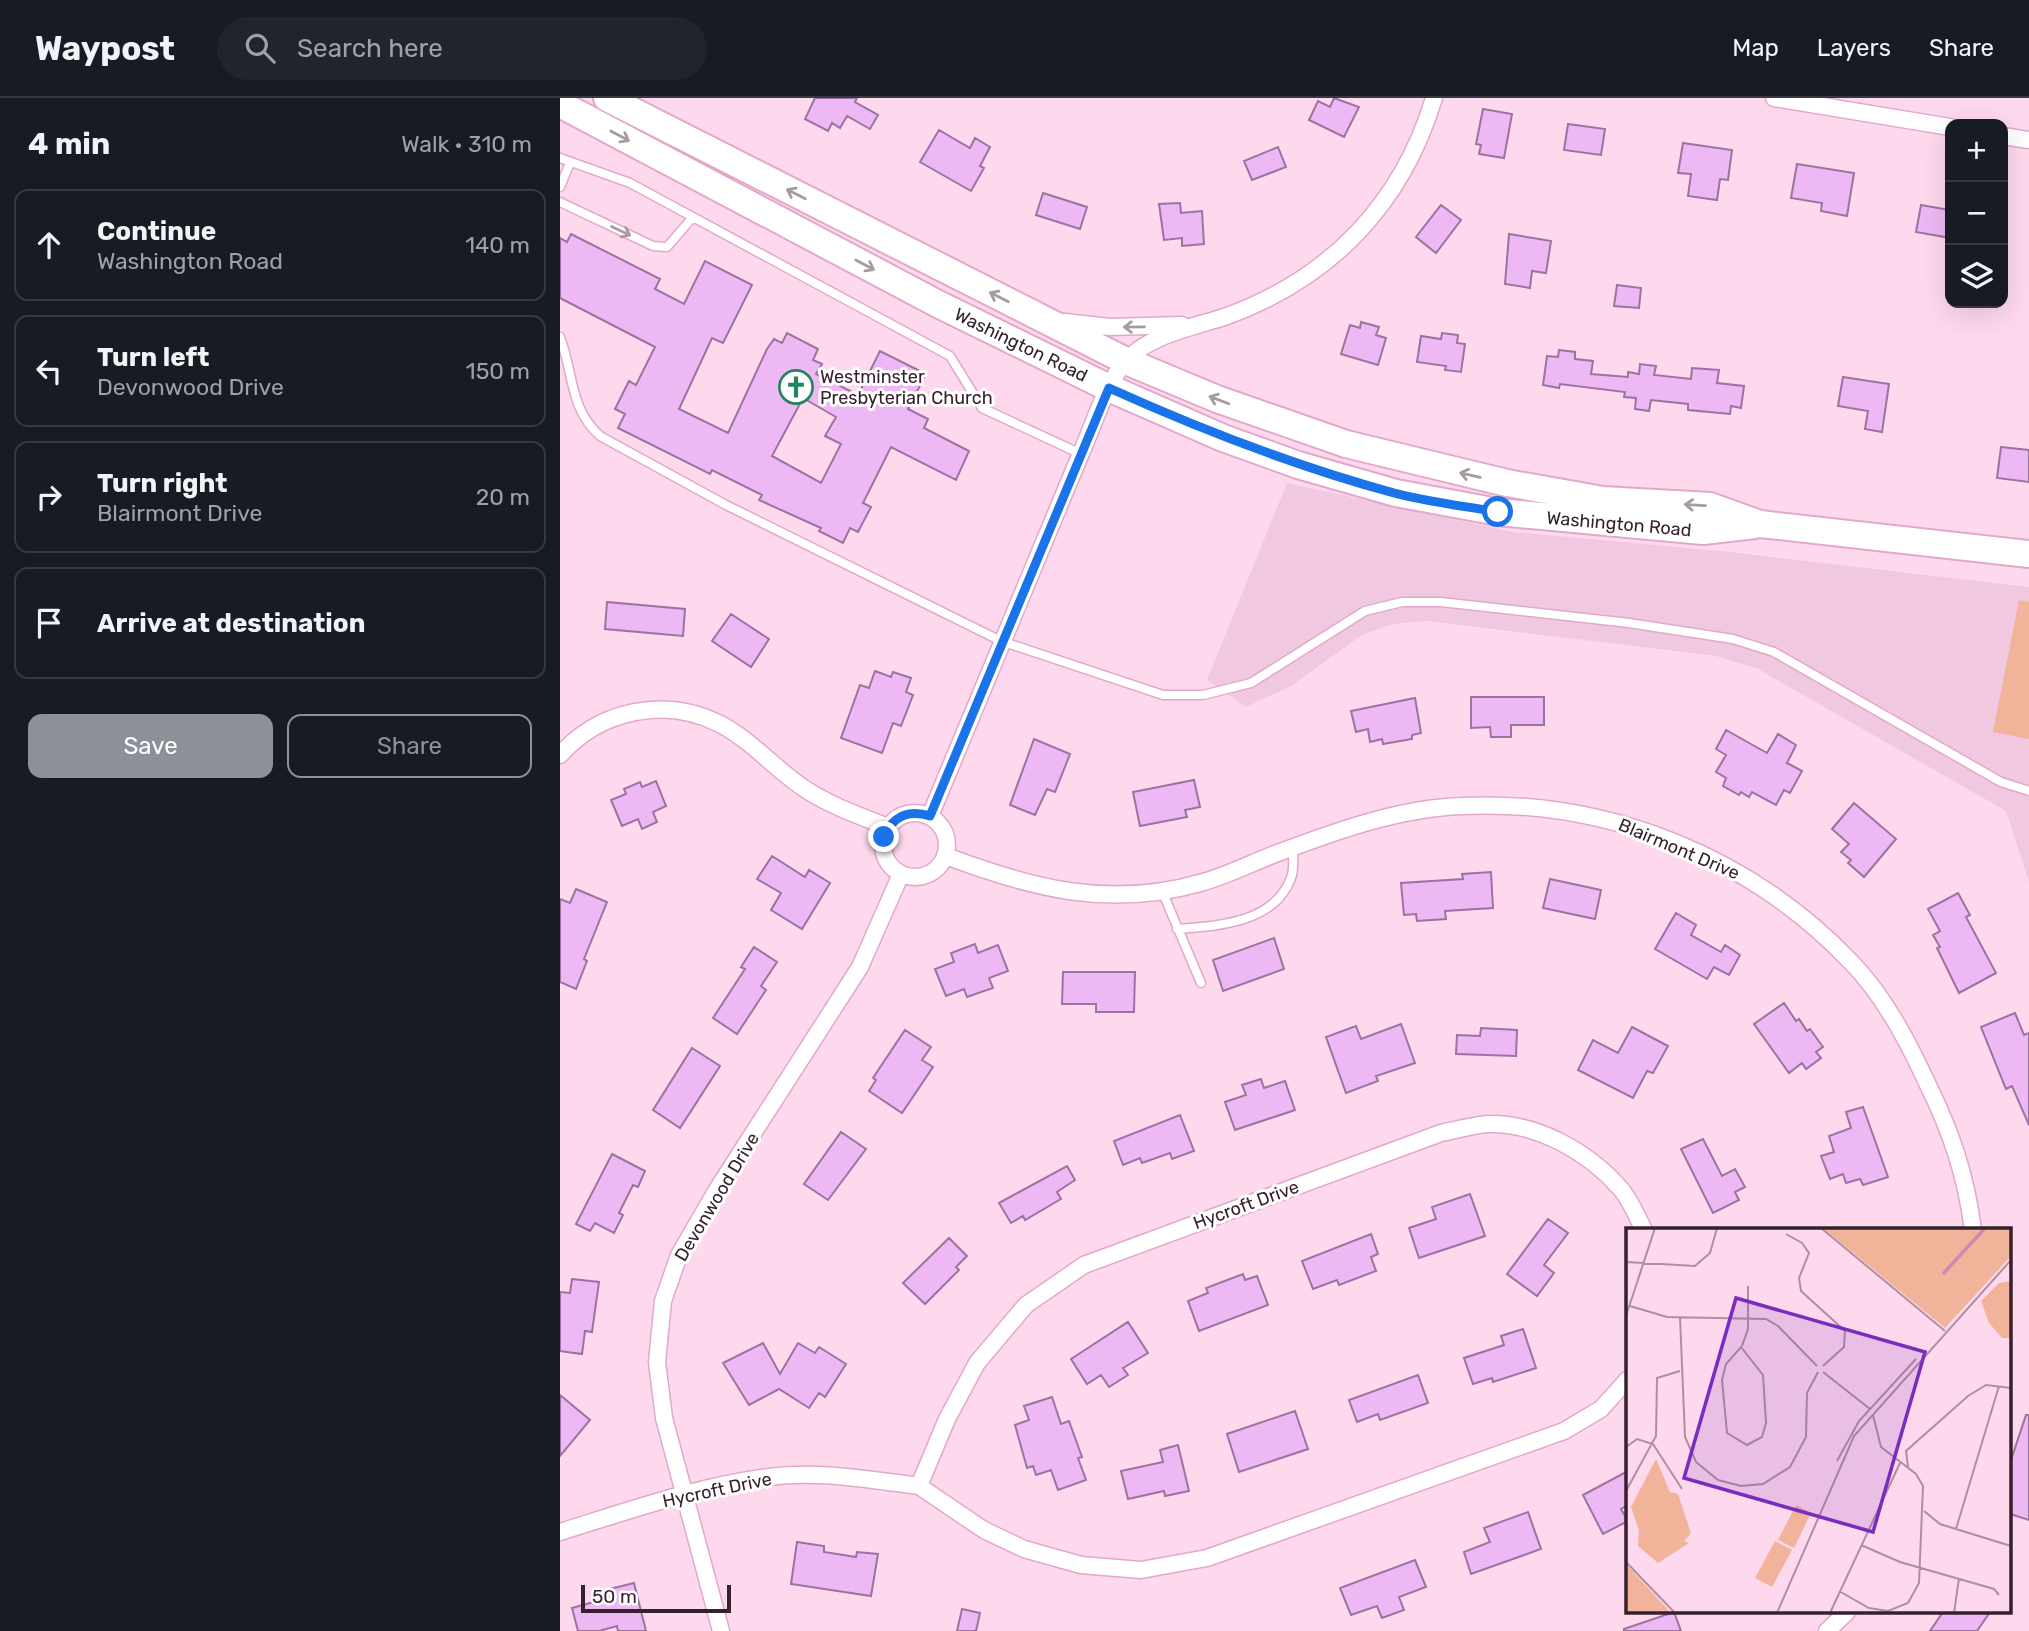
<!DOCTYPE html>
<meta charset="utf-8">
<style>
body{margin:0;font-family:Rubik,sans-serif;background:#20242c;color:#f1f3f6}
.controls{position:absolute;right:21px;top:21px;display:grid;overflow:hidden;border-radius:14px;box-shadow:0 7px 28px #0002}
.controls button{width:63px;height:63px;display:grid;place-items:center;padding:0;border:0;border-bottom:2px solid #363941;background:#171b24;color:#f1f3f6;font:35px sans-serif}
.scale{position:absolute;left:21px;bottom:18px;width:150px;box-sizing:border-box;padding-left:7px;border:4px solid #36202d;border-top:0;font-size:19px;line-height:24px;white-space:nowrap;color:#36202d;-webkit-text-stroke:5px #fff;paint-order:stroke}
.stop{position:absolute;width:21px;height:21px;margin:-16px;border:5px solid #1a73e8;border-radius:50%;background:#fff}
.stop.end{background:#1a73e8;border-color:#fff;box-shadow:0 2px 7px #0008}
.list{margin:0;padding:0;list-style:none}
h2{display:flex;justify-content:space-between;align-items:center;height:91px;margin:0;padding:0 28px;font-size:30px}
h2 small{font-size:23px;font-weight:400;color:#9ea1a6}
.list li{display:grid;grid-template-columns:46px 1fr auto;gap:21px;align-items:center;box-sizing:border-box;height:112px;margin:0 14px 14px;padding:0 14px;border:2px solid #363941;border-radius:14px}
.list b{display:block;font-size:26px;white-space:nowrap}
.list p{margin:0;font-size:23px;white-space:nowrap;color:#9ea1a6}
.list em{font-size:23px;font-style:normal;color:#9ea1a6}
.actions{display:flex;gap:14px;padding:21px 28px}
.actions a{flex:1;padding:16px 0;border:2px solid #8c9099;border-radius:14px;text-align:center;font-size:24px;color:#8c9099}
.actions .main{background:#8c9099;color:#fff}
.icon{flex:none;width:38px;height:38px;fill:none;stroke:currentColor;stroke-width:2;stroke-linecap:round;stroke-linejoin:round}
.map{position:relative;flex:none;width:1469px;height:1533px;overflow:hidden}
header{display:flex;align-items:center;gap:42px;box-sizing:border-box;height:98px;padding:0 35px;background:#171b24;border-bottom:2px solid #363941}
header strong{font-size:33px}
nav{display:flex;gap:38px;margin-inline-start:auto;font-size:24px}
.search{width:490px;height:63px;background:#20242c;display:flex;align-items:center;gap:18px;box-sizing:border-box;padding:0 24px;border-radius:38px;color:#9ea1a6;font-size:26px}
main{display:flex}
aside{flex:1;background:#171b24}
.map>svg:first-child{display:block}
.built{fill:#f0c8df}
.green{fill:#f1b39a}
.building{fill:#eeb8f5;stroke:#9b73a0;stroke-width:2;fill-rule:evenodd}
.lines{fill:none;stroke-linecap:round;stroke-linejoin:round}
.service-casing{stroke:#e2a8cb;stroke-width:11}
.minor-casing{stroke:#e2a8cb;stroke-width:19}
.primary-casing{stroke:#e2a8cb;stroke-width:30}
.service{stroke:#fff;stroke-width:8}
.minor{stroke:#fff;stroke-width:16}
.primary{stroke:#fff;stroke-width:26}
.oneway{stroke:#a59ba0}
.route{stroke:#1a73e8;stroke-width:9}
.labels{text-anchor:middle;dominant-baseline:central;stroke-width:6;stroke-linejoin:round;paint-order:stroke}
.street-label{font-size:18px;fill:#36202d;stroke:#fff}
.poi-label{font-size:18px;fill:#36202d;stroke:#fff;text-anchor:start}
.inset-river{fill:none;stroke:#cf89b3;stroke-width:3.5}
.inset-road{fill:none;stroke:#ae8fa1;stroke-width:2}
.view{fill:#7b2cbf;fill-opacity:0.15;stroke:#7b2cbf;stroke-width:3.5}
.inset-edge{fill:none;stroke:#36202d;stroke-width:3.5}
</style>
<header>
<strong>Waypost</strong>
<div class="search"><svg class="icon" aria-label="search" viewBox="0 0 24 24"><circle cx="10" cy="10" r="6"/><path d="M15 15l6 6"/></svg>Search here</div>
<nav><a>Map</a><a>Layers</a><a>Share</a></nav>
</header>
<main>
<aside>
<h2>4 min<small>Walk · 310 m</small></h2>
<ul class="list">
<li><svg class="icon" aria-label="ahead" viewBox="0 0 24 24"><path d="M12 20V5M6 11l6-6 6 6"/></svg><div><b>Continue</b><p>Washington Road</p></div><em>140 m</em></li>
<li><svg class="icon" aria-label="left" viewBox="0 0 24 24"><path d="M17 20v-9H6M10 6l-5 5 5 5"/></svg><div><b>Turn left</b><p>Devonwood Drive</p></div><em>150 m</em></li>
<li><svg class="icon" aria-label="right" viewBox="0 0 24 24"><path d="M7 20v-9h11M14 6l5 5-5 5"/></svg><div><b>Turn right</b><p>Blairmont Drive</p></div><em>20 m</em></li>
<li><svg class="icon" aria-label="arrive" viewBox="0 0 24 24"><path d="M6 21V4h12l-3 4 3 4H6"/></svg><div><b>Arrive at destination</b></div></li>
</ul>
<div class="actions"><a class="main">Save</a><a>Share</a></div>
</aside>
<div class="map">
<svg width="1469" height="1533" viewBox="0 0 1469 1533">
<rect width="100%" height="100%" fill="#fed9ee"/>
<path class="built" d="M727,385L952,434L1161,453L1469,489V784L1446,713L1198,571L1156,558L867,523L833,526L802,537L731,588L686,609L647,582Z"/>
<path class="green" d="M1459,502L1469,504V641L1433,634Z"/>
<path class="building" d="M255,0H297L295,4L318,17L310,31L287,18L280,30L272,25L268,33L245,21Z
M774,0L799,9L784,39L749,22L758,3L770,9Z
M923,11L952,16L944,60L919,56L921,47L916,46Z
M1008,26L1045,31L1041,57L1004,52Z
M379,32L410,50L415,40L430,49L420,68L424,70L411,93L360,64Z
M1123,45L1172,52L1168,82L1160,81L1157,102L1128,98L1131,76L1118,75Z
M718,49L726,69L692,82L684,63Z
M1237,66L1294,75L1287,118L1261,113L1262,105L1231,100Z
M483,95L527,109L520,131L476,117Z
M620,105L621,115L642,113L644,146L622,148V140L604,142L599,106Z
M881,107L901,122L876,155L856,139Z
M1361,107L1390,112V140L1356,134Z
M11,136L100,181L95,191L124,206L145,163L192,187L163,245L152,240L119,311L168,335L207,251L214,241L222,245L227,235L258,251L253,262L262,266L256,276L298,297L320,253L366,276L348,311L368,321L364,330L409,353L396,382L331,349L303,405L311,409L298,434L290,430L283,445L259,433L261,430L199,402L202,397L152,372L150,376L58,330L65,316L55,311L69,283L76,287L95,249L0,200V140L7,144ZM243,300L276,319L265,338L281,346L261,385L212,358Z
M949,136L991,143L986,175L972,173L970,190L945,186Z
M1057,187L1081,190L1079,210L1054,208Z
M801,224L819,229L816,237L826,240L818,267L781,256L790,227L800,230Z
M882,235L898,237L897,245L905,246L901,274L885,272L886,268L857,264L861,238L881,241Z
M999,252L1015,254V261L1033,263L1031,276L1068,279V274L1079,276L1080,266L1096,268L1094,277L1131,281L1132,270L1159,272L1157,285L1184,288L1181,310L1171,308L1170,316L1128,312V306L1091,302L1089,313L1075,311L1076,300L1064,299L1065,294L1000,286L999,290L983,287L987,258L998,259Z
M1283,279L1329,286L1322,334L1305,331L1308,313L1278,308Z
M1441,349L1469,352V384L1437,380Z
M47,504L125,511L123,538L45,531Z
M171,516L209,541L191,569L152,543Z
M315,573L331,579L333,574L351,580L346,594L353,597L341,628L333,625L322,655L281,640L300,587L309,590Z
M911,599H984V627H951V639H931L930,629L911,630Z
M855,600L861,635L852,637V641L823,646L822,641L810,644L808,631L796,634L791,613Z
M1166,632L1207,655L1218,636L1236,647L1227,665L1242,673L1230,695L1224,692L1216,707L1192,694L1189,699L1181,694L1179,697L1163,688L1166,680L1156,674L1166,657L1156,651Z
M474,641L510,656L495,694L487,691L475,717L450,707Z
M634,682L640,709L625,712L627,719L580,728L573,694Z
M96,683L106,708L93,714L97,724L82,731L78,721L62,728L51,702L66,696L64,691L80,684L82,689Z
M1294,705L1336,741L1304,779L1288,765L1291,762L1281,754L1289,746L1272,731Z
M212,758L245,779L249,772L270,785L242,831L211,812L221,795L197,781Z
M931,774L933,810L885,813L886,821L857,823L856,816L844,817L841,785L903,781L902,776Z
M990,781L1041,792L1035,821L983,810Z
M16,791L47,804L24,861L27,863L16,891L0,884V801L10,805Z
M1398,795L1410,817L1406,819L1436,875L1399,895L1377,850L1380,849L1373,837L1380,833L1368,811Z
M1116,815L1136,827L1131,837L1161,854L1165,847L1180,857L1169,877L1154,869L1147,881L1095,851Z
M714,840L724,871L663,893L653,862Z
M415,846L418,855L438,847L448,873L429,880L433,890L407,899L404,891L386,898L375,871L394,864L391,855Z
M194,849L217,864L201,888L206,892L177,936L153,920L185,871L181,869Z
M503,874H575L574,914H536V906H502Z
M1224,905L1236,923L1239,921L1247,933L1250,931L1263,949L1256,954L1261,960L1246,971L1242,965L1229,975L1194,926Z
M1455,915L1464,937L1469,935V1027L1452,988L1446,991L1421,929Z
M841,926L855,965L816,978L818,983L786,995L766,939L796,928L801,941Z
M1072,929L1108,948L1093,975L1087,973L1073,1000L1018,972L1033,942L1058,955Z
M921,930L957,932L956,958L896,956L897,937L920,938Z
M345,932L371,949L362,962L373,969L342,1015L309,993L316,982L313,980Z
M132,950L160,968L120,1030L93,1012Z
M701,981L704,990L725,983L735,1012L675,1032L665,1004L686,997L682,987Z
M1303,1009L1328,1079L1303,1087L1300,1081L1286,1085L1283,1076L1270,1081L1261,1058L1274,1054L1269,1038L1291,1030L1286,1014Z
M620,1017L634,1053L612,1061L610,1055L582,1065L580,1060L563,1067L554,1043Z
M281,1034L306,1051L268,1102L244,1086Z
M1143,1041L1162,1078L1175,1071L1185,1089L1175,1094L1179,1102L1153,1115L1121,1051Z
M52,1056L85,1073L78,1089L73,1087L59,1115L63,1117L54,1135L35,1125L30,1133L16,1126Z
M507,1068L515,1082L497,1094L501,1101L465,1122L463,1118L451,1125L439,1105Z
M910,1096L925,1138L859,1160L849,1130L876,1121L872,1109Z
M988,1121L1008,1135L984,1167L994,1175L977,1198L947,1176Z
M811,1136L818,1156L811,1159L816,1173L779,1187L777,1182L753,1191L742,1163Z
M389,1140L407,1158L396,1169L399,1172L365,1206L343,1185Z
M683,1176L685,1182L697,1178L708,1207L639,1233L628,1203L648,1195L646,1190Z
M12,1181L39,1184L32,1234L25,1233L22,1256L0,1253V1194L10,1195Z
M568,1224L588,1255L563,1270L568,1277L549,1289L541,1277L527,1286L511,1261Z
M963,1231L976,1270L933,1284L932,1280L913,1286L904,1260L944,1247L941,1238Z
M203,1245L220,1276L238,1245L255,1255L259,1249L286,1266L265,1299L259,1295L249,1310L219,1291L189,1307L163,1265Z
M858,1277L868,1305L820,1322L818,1316L797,1324L789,1302Z
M0,1297L30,1322L0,1358Z
M492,1299L501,1326L509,1323L522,1359L518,1360L526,1382L498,1392L491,1372L476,1377L473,1368L467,1370L455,1327L469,1322L464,1308Z
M735,1313L748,1351L679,1374L667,1336Z
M1466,1317H1469V1422L1450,1416V1365Z
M618,1347L629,1393L605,1398L604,1393L568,1401L561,1373L603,1364L600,1352Z
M1068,1373V1407L1061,1411L1068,1423L1043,1436L1023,1397Z
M968,1414L981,1451L911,1476L904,1454L930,1444L924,1430Z
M237,1444L264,1448V1454L296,1459L297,1454L318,1456L311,1498L231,1486Z
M855,1462L866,1489L839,1499L844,1512L822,1520L817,1508L791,1517L780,1490Z
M74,1485L86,1533H58L57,1528L39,1533H18L12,1510L48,1500L46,1492Z
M402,1511L420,1515L416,1533H397Z
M1114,1514L1121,1533H1064V1531Z
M1383,1514H1430L1417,1533H1370Z"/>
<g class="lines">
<g class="service-casing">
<path id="service" d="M0,60L70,85L390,258L422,310L521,356
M0,89L10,65
M0,104L93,148L107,149L133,119
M0,239C14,276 9,310 40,338L166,407L441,543L603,597H643L691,585L805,513L842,504H881L1069,525L1173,541L1214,554L1441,684L1469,693
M602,793L641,885
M617,831C658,828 717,825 732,777C734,769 733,758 733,749"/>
</g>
<g class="minor-casing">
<path id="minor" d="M1214,0L1390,29
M1443,38L1469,42
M505,224L550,229L622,227
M0,657C40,612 105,598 160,626C191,642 216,672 245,691C271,708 300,718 328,729
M323 747a32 32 0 1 1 64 0a32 32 0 1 1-64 0Z
M370,718L524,348C536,321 546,285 566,263C590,236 635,229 667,218C771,180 842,106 874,0
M386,758C471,790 548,811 640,785C669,777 695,763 723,753C779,732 841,710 902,708C1047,701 1190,758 1291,864C1325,899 1348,944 1368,987C1392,1036 1406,1078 1413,1132
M1068,1281L1041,1311L1004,1333L647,1460L581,1472L521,1467L464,1451L424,1432L359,1388L387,1321L417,1265L466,1207L524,1167L881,1035C896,1032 913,1027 928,1026C978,1025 1028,1054 1060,1090C1070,1101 1077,1119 1084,1132
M0,1434C68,1413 138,1388 209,1379C258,1372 310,1382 359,1388
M161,1533L104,1320L97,1264L103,1203L119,1157L158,1090L300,869L341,776
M1267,1533L1287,1514"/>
</g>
<g class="primary-casing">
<path id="primary" d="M47,0L566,263L657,301L786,346L947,385L1043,402L1150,408L1200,426L1469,456
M0,6L378,206L549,290L663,340L738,367L836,395L938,414L1143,433L1195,427"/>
</g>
<use href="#service" class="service"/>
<use href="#minor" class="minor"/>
<use href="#primary" class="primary"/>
</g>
<defs><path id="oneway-shaft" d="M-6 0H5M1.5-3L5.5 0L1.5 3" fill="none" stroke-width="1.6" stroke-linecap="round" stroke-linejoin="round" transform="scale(1.75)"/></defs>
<g class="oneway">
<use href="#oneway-shaft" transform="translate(60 38) rotate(28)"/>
<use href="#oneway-shaft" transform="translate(236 96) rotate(-153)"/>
<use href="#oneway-shaft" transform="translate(61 133) rotate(26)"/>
<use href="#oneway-shaft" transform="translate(305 167) rotate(28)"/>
<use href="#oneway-shaft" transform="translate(439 199) rotate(-153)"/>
<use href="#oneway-shaft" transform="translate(574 229) rotate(179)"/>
<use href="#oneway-shaft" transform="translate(659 302) rotate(-159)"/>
<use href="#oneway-shaft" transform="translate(910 377) rotate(-167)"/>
<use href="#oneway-shaft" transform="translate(1135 407) rotate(-177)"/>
</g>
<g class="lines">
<path class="route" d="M324,739C332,719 348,711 370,718L549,290C642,332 735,368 834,395C868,404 904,408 938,414"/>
</g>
<defs>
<g id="church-ring" transform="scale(1.75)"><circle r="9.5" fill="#fff" stroke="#21855f" stroke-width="1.5"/><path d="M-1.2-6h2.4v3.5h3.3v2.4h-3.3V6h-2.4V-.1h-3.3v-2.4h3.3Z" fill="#21855f"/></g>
</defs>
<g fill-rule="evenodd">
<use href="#church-ring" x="236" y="289"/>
</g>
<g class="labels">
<g class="street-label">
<text transform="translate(461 247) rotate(26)">Washington Road</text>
<text transform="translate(1059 426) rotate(5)">Washington Road</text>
<text transform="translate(1119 751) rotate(23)">Blairmont Drive</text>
<text transform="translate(157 1099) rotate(-59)">Devonwood Drive</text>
<text transform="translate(686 1107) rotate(-20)">Hycroft Drive</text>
<text transform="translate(157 1392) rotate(-12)">Hycroft Drive</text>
</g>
<g class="poi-label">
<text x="260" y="279">Westminster<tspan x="260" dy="21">Presbyterian Church</tspan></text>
</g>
</g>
<g transform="translate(1066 1130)">
<rect width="385" height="385" fill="#fed9ee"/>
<path d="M197,0H385V28L319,100ZM385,53V110H376L363,95L355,73L373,55ZM30,231L44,264L52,266L65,305L58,313L63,315L32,335L12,318L13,302L5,279ZM170,277L185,285L168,320L152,312ZM149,313L166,322L146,359L129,350ZM0,336L45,385H0Z" fill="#f1b39a"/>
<path class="inset-river" d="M317,46L359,0"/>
<path class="inset-road" d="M195,0L319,103M160,6L176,15L183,25L173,50L175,63L219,103L218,119L197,138M0,34L69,38L84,25L91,0M4,78L41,89L140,91L152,98L191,138M0,88L29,0M54,89L59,209L70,234L92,252L115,258L137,256L164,239L180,209L181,165L192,144M116,118L122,101V58M115,119L137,147L140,195L136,209L121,217L101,205L96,152L100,136ZM197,144L244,181M0,219L11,211L27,216L56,261M211,233L233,193L290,131M282,239L280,223L342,168L360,157L385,160M0,263L30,208L31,150L54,143M298,283L314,296L385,318M330,301L373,158M235,317L274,334L368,361L373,367M0,334L49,385M213,363L243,380L262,383L282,375L293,355L297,258L290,246L255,219L247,187M151,385L228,208L385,32M204,385L274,235M328,385L333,350"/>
<path class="view" d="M110,70L299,124L247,304L58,250Z"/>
<rect width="385" height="385" class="inset-edge"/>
</g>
</svg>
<div class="controls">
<button>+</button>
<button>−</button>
<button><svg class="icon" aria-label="layers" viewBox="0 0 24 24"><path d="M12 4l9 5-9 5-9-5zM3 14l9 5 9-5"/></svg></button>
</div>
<div class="scale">50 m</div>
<div class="stop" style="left:938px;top:414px"></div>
<div class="stop end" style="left:324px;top:739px"></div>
</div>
</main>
